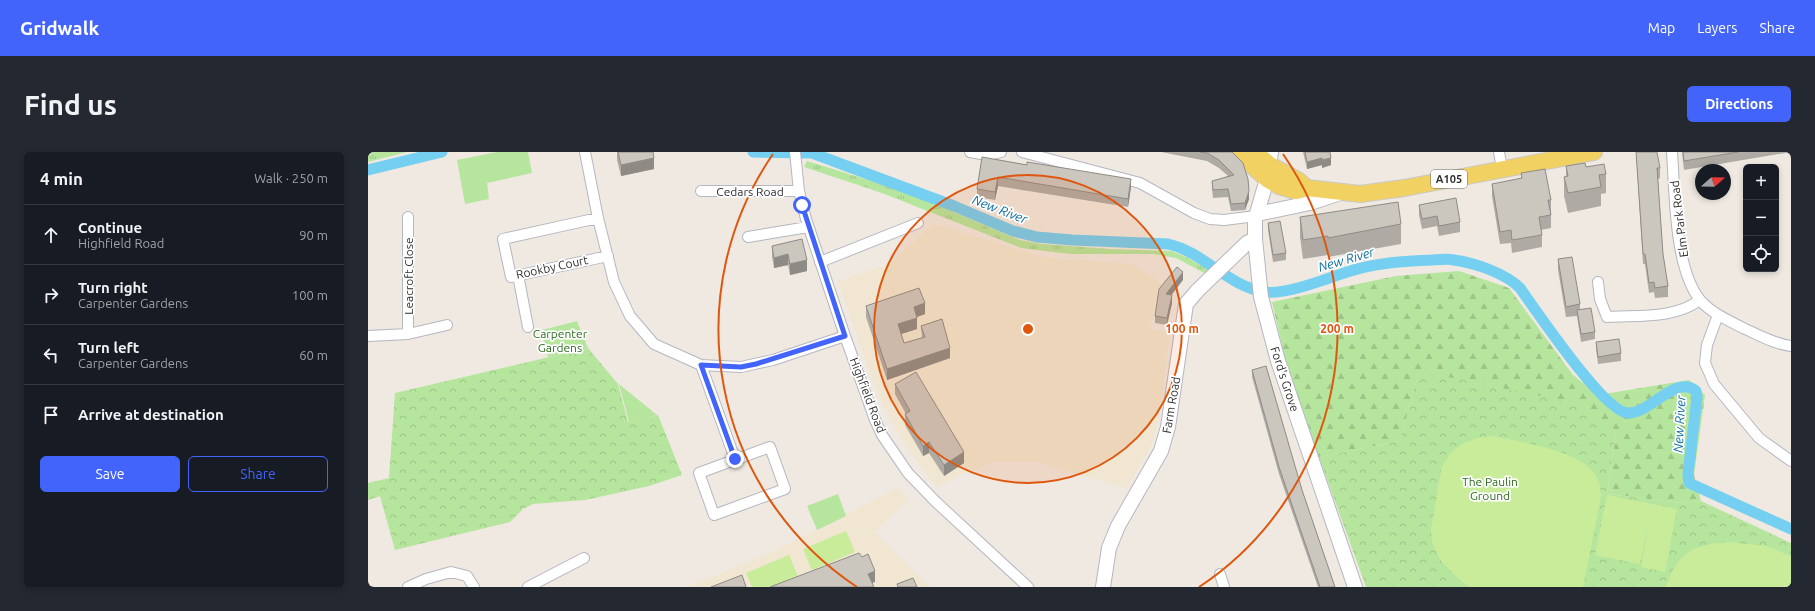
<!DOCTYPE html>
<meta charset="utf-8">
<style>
body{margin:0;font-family:Ubuntu,sans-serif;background:#242831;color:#f1f3f6}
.controls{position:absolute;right:12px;top:12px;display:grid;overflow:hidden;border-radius:6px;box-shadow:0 2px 6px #0003}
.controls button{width:36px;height:36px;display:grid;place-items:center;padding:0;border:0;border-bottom:1px solid #363941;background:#171b24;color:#f1f3f6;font:20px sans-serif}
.compass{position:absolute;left:1327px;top:12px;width:36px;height:36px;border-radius:50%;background:#171b24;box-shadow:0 2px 6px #0003;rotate:70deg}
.stop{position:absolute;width:12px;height:12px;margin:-9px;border:3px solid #4264fb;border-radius:50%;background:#fff}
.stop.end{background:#4264fb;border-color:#fff;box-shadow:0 1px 4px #0008}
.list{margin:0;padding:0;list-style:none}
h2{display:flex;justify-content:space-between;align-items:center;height:52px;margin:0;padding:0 16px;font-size:17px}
h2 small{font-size:13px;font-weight:400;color:#9ea1a6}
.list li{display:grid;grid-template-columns:26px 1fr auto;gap:12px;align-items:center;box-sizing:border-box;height:60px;padding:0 16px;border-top:1px solid #363941}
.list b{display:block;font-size:15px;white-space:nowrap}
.list p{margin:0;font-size:13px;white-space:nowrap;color:#9ea1a6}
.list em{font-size:13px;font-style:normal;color:#9ea1a6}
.actions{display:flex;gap:8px;padding:12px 16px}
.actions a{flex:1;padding:9px 0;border:1px solid #4264fb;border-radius:6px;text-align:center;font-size:14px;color:#4264fb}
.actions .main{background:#4264fb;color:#fff}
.icon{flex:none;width:22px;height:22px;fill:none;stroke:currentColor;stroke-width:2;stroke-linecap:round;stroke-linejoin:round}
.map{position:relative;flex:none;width:1423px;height:435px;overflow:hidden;border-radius:6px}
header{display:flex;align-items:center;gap:24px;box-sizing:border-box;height:56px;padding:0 20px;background:#4264fb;color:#fff}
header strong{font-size:19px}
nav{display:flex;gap:22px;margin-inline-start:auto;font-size:14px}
.intro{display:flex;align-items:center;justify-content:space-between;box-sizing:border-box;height:96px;padding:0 24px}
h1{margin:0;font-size:28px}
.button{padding:10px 18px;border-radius:6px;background:#4264fb;color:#fff;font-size:14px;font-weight:700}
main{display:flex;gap:24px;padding:0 24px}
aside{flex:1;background:#171b24;border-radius:6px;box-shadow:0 2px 6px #0003}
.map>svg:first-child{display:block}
.education{fill:#f0e6d1}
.grass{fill:url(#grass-tufts)}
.forest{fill:url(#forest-firs)}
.park{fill:url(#park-crowns)}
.garden{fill:#b6e59e}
.pitch{fill:#c9ec9a}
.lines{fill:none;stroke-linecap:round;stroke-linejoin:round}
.canal{stroke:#75cff0;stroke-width:11}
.street-casing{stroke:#b4b7c1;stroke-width:12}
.secondary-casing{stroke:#b4b7c1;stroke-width:16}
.primary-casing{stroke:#c9c9c9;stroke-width:18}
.street{stroke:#fff;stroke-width:10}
.secondary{stroke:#fff;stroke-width:14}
.primary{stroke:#f2d163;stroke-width:16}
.wall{fill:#afaba4}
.shaded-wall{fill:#8e8b86}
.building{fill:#cbc7bf;stroke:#8e8b86}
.route{stroke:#4264fb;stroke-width:5}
.ring{fill:none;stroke:#df570e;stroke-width:2}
.labels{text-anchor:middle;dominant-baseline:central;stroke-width:3.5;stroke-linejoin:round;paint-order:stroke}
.shield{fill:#fff;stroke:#6d6d6d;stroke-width:1}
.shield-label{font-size:11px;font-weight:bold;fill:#2e2e2e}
.street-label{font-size:12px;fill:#2e2e2e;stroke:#fff}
.park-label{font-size:12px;fill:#2c6e1b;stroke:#fff}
.water-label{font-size:13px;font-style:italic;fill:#0d6fa3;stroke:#fff}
.centre{fill:#df570e;stroke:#fff;stroke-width:2}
.ring-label{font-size:12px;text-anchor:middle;font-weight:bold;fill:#df570e;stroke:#fff;stroke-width:3.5;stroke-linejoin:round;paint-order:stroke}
</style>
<header>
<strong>Gridwalk</strong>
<nav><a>Map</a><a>Layers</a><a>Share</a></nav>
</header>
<div class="intro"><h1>Find us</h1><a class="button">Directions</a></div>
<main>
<aside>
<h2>4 min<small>Walk · 250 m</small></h2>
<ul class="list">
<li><svg class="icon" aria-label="ahead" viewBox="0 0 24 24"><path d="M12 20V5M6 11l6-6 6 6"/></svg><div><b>Continue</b><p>Highfield Road</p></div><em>90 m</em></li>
<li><svg class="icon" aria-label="right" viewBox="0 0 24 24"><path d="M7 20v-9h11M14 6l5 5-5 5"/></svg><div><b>Turn right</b><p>Carpenter Gardens</p></div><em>100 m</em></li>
<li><svg class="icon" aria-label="left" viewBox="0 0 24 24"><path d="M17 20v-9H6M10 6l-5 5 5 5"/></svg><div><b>Turn left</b><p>Carpenter Gardens</p></div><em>60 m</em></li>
<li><svg class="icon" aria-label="arrive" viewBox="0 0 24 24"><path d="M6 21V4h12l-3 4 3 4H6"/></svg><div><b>Arrive at destination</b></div></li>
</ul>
<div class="actions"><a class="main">Save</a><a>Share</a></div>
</aside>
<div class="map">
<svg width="1423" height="435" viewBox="0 0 1423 435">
<defs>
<pattern id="grass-tufts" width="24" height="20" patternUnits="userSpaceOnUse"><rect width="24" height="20" fill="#b6e59e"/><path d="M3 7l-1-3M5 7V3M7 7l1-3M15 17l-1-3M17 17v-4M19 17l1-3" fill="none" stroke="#9dc588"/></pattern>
<pattern id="forest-firs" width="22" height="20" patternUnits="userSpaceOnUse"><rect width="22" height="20" fill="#b6e59e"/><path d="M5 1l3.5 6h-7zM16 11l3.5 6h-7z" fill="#9dc588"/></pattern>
<pattern id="park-crowns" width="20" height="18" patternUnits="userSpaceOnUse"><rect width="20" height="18" fill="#b6e59e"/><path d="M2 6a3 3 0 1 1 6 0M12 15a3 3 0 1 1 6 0" fill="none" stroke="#9dc588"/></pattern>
</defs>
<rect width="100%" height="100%" fill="#efe9e1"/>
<path class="education" d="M565,72L679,106L764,112L792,130L782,177L802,180L791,269L783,294L759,337L669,310H627L593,323L568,335L537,293L512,249L470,129L523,111Z
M530,336L541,347L507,380L561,435H319L404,400Z"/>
<path class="grass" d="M0,0H39L0,10Z
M439,9L536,39L652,88L674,92L742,97L803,99L818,105L843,119L840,123L808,106L786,102H702L653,96L514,41L436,15Z"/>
<path class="forest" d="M1091,119L1141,136L1205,223L1230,243L1321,228L1337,243L1326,323L1333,349L1313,351L1239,342L1248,280L1051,220L1032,289L951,305L917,206L904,150L1028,124Z"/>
<path class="park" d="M220,196L250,232L260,270L290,263L314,323L281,334L217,348L165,352L155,357L142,370L27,398L12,344L0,348V331L21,326L27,241Z
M1051,219L1212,252L1248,280L1239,342L1313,351L1333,349L1423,391V435H998L951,305L1032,289Z"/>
<path class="garden" d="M129,0H160L164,21L119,31L121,47L97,52L89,8Z
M209,169L220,196L180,205L174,178Z
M251,232L289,263L261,270Z
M470,342L478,364L449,378L439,354Z"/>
<path class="pitch" d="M1123,284C1136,286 1150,289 1163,292C1190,299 1235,308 1233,345L1215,435H1102L1093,429L1073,409L1064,391L1063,378L1073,318C1081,296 1100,286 1123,284Z
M1239,343L1309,357L1297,420L1273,415L1281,370L1272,412L1227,403Z
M478,379L487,400L444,418L435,397Z
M1360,390L1398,394L1423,404V435H1298C1310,400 1324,393 1360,390Z
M421,403L430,424L404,435H384L378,421Z"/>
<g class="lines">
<path class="canal" d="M385,0L444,1L586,54L645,79L669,85L704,88L800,92C836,100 859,134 897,140C918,143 958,127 979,120C1007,111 1035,109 1065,108C1072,108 1080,106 1086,108C1107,111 1137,121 1152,136C1167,157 1236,260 1260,261C1282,262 1307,222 1328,239L1329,245L1320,322L1321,331L1423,377
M0,18L74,0"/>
<g class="street-casing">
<path id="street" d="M217,0L230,66L246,130L262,164L286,192L333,213L373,215L405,208L477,184
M427,0L431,39L438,67L477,184L507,268L514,283L540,321L568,350L660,435
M602,0L619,3L633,0
M654,0L772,31L826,61L842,67L856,68L888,64
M1131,0L1134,17
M1304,0C1307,41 1306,115 1332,148C1343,161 1360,168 1375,176C1391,183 1406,192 1423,194
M333,39H431
M230,66L135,87L143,125L240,104
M380,85L440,75
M452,110L550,71
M150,123L160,175
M1230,130L1232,147L1239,165C1271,163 1306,167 1332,148
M1350,163L1339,193L1337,211L1346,232L1391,286L1423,309
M40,182V65
M0,184L40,182L79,173
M333,213L367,307
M402,295L417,337L346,363L331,321Z
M852,422L856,435
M40,435L58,427L83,420L99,424L106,435
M160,435L216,406"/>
</g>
<g class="secondary-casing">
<path id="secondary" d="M903,0L899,27L887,68V87L893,145L910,209L987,435
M889,62L942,51L972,41
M735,435L741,396L750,374L793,299L800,275L818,152L830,138L879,91L887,87"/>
</g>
<g class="primary-casing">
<path id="primary" d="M869,0L899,27L911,34L928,39L939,36L992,42L1036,36L1226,0
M887,0L902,13L931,29L939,36"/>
</g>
<use href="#street" class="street"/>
<use href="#secondary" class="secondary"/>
<use href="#primary" class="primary"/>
</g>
<path class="wall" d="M249,0H285L286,17L253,24L249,8Z
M793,0H864L881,47L877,58L863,59L860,45L845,46L844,37V29L860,24L851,16L839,9Z
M935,0H962L963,13L954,16V13L939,17Z
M1268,0L1292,16V26L1290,27L1295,102L1300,134V145L1287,146L1286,140L1281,141L1277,112H1275Z
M1314,0H1423L1316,18Z
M614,5L659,13L763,35L760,55L630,34L627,48L609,45V37Z
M1198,14L1218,15L1238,22V41L1233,42V54L1200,61L1196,44V25L1198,24Z
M1153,21L1183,48V76L1173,78L1174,83V95L1144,101L1143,91L1132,92L1124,44V32L1153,27Z
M1051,53L1092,70V80L1071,84L1069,74L1054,77L1051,63Z
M932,65L1033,72V92L960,105V103L935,107L932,85Z
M900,71L918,101V108L905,110L900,78Z
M434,87L439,119L422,123L420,113L406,116L404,105V94Z
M1190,107L1212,152V157L1227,180V187L1213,190L1209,164L1198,165L1190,118Z
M815,128L803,143L804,151L799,173L787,171V164Z
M498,154L557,162L549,165V177L533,182L536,191L554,186L553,174L582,206L519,228L498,165Z
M1228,190L1253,201V209L1230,212L1228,197Z
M884,218L934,338L967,435H950L911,322L884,225Z
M527,232L596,311L576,324L561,301L555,304L537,273V262H538L527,242Z"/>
<path class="shaded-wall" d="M286,6V17L253,24V13Z
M954,6V13L939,17V10Z
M963,6V13L954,16V8Z
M630,25V34L627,48V40Z
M763,27V35L760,55V47Z
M881,39V47L877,58V51Z
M420,102V113L406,116V106Z
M439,108V119L422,123V112Z
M815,120V128L798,150V142Z
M804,143V151L799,173V166Z
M557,151V162L546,166V155Z
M549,166V177L530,183V172Z
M582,196V206L519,228V217Z
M561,290V301L555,304V294Z
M596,300V311L576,324V313Z
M507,419V430L500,433V422Z"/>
<path class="building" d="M250,0H285L286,6L253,13Z
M832,0H864L875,11L880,27L881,39L877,51L863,52L860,37L845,38L844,29L866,23L851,8L839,1Z
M937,0H962L963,6L954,8V6L939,10Z
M1268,0H1289L1292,16H1289L1295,102L1300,134L1287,136L1286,130L1281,131L1277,102H1275Z
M1315,0H1370L1316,9Z
M614,5L659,13V10L763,27L760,47L630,25L627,40L609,37Z
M1217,11L1218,15L1236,12L1238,22L1231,23L1233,35L1200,41L1196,25L1200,24L1198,14Z
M1177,17L1183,48H1180L1183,63L1171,65L1174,83L1144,88L1143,78L1132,80L1124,32L1154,26L1153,21Z
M1088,46L1092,70L1071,74L1069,64L1054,67L1051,53Z
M1030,50L1033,72L960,86V84L935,88L932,65Z
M912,69L918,101L905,103L900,71Z
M434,87L439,108L422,112L420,102L406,106L404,94Z
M1204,105L1212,152L1198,155L1190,107Z
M809,115L815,120L798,142L804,143L799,166L787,164L791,137Z
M551,136L557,151L546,155L549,166L530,172L536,191L557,185L553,174L574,167L582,196L519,217L498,154Z
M1223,156L1227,180L1213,182L1209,158Z
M1251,187L1253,201L1230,205L1228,190Z
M898,214L934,338L967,435H952L911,315L884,218Z
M548,220L596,300L576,313L561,290L555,294L537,262L542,259L527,232Z
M491,401L494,405L500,402L507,419L500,422L506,435H402Z
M374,423L378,435H343Z
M545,426L549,435H530L529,432Z"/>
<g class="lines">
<path class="route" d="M367,307L333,213L373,215L388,212L477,184L434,53"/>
</g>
<circle cx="660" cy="177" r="154" fill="#df570e" fill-opacity=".12"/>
<g class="ring">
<circle cx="660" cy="177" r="154"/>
<path d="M489 435A309 309 0 0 1 405 2M915 2A309 309 0 0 1 831 435"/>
</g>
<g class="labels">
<rect class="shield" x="1063" y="18" width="36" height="18" rx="3"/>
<g class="shield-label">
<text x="1081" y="27">A105</text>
</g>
<g class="street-label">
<text x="382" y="39">Cedars Road</text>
<text transform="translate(1311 67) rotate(-97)">Elm Park Road</text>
<text transform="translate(184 115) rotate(-12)">Rookby Court</text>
<text transform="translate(40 124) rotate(-90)">Leacroft Close</text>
<text transform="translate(917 227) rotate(72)">Ford's Grove</text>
<text transform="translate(500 243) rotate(69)">Highfield Road</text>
<text transform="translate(803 253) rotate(-80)">Farm Road</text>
</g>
<g class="park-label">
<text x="192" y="181">Carpenter<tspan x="192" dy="14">Gardens</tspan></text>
<text x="1122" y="329">The Paulin<tspan x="1122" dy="14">Ground</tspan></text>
</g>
<g class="water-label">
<text transform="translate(632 57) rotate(21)">New River</text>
<text transform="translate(978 107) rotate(-16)">New River</text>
<text transform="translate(1311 272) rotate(-87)">New River</text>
</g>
</g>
<circle cx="660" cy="177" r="6" class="centre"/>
<g class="ring-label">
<text x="814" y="181">100 m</text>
<text x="969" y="181">200 m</text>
</g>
</svg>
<div class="controls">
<button>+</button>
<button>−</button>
<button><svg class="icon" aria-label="locate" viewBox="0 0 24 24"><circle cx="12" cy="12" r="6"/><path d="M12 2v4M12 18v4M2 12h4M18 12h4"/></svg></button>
</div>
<svg class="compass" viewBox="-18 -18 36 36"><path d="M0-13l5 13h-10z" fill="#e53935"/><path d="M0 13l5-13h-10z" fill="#9ea1a6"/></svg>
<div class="stop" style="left:434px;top:53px"></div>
<div class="stop end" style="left:367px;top:307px"></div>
</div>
</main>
